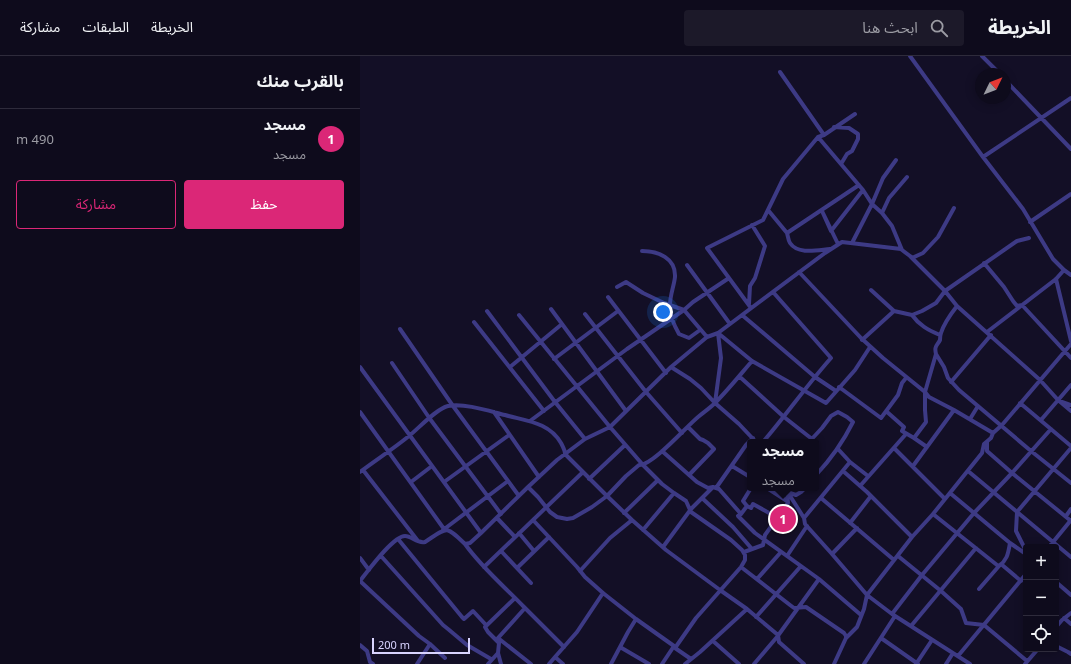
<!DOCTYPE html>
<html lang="ar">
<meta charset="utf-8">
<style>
body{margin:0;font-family:"Noto Sans","Noto Sans Arabic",sans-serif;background:#1c1929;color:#f1f3f6;direction:rtl}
.controls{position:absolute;right:12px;bottom:12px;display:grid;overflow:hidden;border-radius:4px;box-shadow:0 2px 10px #0003}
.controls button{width:36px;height:36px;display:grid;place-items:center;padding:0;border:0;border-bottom:1px solid #2e2b3b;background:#0e0b1c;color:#f1f3f6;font:20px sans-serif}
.compass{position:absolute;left:615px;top:12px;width:36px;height:36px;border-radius:50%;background:#0e0b1c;box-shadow:0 2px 10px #0003;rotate:47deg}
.scale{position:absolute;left:12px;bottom:10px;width:98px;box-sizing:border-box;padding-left:4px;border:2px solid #d9d4ff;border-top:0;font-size:11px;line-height:14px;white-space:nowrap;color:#d9d4ff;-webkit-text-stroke:3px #130f26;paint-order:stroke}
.you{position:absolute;left:303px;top:256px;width:14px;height:14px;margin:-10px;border:3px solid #fff;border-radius:50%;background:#1a73e8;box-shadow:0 0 0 6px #1a73e833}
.badge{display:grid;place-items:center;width:26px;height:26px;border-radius:50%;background:#db2777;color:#fff;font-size:13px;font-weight:700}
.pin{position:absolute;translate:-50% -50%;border:2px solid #fff;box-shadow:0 1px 4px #0006}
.popup{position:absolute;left:387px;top:383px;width:72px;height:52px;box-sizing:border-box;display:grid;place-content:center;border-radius:4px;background:#0e0b1c;filter:drop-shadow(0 1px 3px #0005);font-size:13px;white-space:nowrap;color:#9b9ba3}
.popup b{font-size:15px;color:#f1f3f6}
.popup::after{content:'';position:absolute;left:50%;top:100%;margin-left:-8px;border:8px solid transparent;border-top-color:#0e0b1c}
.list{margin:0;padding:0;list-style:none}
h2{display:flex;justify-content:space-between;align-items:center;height:52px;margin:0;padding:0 16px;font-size:17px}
h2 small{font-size:13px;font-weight:400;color:#9b9ba3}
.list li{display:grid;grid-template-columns:26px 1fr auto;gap:12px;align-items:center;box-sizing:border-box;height:60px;padding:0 16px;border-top:1px solid #2e2b3b}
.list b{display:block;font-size:15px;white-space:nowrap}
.list p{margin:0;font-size:13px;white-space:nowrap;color:#9b9ba3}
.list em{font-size:13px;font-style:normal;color:#9b9ba3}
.actions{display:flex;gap:8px;padding:12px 16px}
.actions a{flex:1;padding:9px 0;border:1px solid #db2777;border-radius:4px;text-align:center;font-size:14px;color:#db2777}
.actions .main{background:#db2777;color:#fff}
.icon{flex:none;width:22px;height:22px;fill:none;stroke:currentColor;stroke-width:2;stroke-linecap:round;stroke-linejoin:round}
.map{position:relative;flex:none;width:711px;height:608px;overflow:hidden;direction:ltr}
header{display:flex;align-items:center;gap:24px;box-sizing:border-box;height:56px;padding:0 20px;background:#0e0b1c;border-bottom:1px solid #2e2b3b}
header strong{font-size:19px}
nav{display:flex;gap:22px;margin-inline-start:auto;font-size:14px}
.search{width:280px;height:36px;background:#1c1929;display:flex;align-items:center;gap:10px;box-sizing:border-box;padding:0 14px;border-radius:4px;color:#9b9ba3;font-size:15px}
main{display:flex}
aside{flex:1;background:#0e0b1c}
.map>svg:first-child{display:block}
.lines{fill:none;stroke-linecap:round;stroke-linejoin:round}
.minor{stroke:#3d3a85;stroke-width:4}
</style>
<header>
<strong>الخريطة</strong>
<div class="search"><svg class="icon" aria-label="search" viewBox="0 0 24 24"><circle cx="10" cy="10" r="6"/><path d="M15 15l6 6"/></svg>ابحث هنا</div>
<nav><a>الخريطة</a><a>الطبقات</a><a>مشاركة</a></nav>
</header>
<main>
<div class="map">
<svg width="711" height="608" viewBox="0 0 711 608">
<rect width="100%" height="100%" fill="#130f26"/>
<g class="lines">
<path class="minor" d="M550,0L623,101L663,153L693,203L704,214L711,219
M622,0L640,18
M420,16L464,79L458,81L503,134L512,148L492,187
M645,24L711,93
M474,71L489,72L498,78V83L492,95L487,98L481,108
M464,79L495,58
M623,101L711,42
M536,104L523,122L512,148L522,157L532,170L542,194L550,200L585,235L597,250L680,324L698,344L711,355
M408,154L427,177
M522,157L529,142L547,121
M670,166L711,138
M478,188L462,155L471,175L503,134
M470,193C458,194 438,199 430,187C428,184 428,180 427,177L499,129
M282,195C298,195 316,202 315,221C314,230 310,239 310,249C309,259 314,269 319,278L329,282L340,274
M552,202L563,197L578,181L594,152
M624,207L644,231L653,245L657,250L662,249L711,302
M327,209L370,268
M439,216L501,282L523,302L565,336L569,341L594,354L633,377
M696,223L711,285
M257,231L266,226L283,237L304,247L324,254L347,281
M511,234L534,255L552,259L562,255L576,247L585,235L657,185L669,182
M248,241L306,317
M389,248L390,230L395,222L405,190L392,169
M391,252L347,192L403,164L423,123L458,81
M191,253L266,355
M127,255L195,346L225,383
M225,258L286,336L322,377
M159,259L250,371L283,409L302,428L314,437L326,445L331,456L371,484L382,494L385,499V504L381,511L336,562L315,592
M382,259L455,321L476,335
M552,259C559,269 568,274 580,279
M114,266L184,355
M40,273L93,350L159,440
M627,276L696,223L704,214
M502,284L534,255
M510,291L495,314L466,347L392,305L358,277L465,197L482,186L541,193
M576,298L584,311L588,322L599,334L671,395L711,427
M194,303L258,255
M32,307L70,363L141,458
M0,311L121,477
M150,311L202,268
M311,311L347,281L358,277L361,302L355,347
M380,321L424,361L452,383
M591,326L631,279
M479,331L521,362L538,339L542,327L546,322
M702,346L711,349
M660,347L711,390
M526,355L544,371L542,375L554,382L567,391
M0,356L84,473
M134,356L179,421
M610,363L618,350
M681,364L711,329
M170,365L267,293L324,254L333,246L369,222
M328,371L340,383L343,384L348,387L354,393L329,419
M554,382L566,366L565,354V336L576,298C574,290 577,290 580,284C580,282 580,279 581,277C584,267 590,259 597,250
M403,386C427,358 447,329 471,302L413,236
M449,386L462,372L471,360L478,356L487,361L493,366C483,386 471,403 456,419
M627,386V395L652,417L711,465
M534,392L585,443
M478,393L490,406L508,420
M302,395L337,426L348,432L353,431L359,433L381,458L378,460L395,477L459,523L501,559
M372,410L390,421
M553,410L594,354
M3,414L58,485
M483,415L507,436L552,481
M608,415L711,501
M0,416C16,404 33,393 49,380C59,372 76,353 88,350C105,347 129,355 145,359C166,365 189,366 201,387C203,391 205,394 205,398L247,440L266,420L279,409C292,410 327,370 338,361C344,356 350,352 355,347C368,334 380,319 392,305
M229,423L265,389
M51,426L72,410
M84,426L149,379
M500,430L546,378
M168,431L197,404L225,383L250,371L311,311L330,323L341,332L355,347L379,368L396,386
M352,432L342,442L373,471L392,493
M356,432L386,389L393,382
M407,432L427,445
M425,432L444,462L445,468L472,498L507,539L532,558L610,608
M590,437L650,487L666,498
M461,442L534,504
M387,450L383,445L391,432
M264,457L298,424
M381,458L387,450L391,452L393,448L418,462
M573,458L637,509L639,510C648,503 648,497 650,487
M706,460L711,453
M137,462L155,481
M444,462L490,406
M173,464L217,511L225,521L243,537L276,563L314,590L315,592L331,603
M490,467L511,440
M83,474L148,425
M283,474L314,437
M159,477L174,495
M38,483L102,561L104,563L113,555L126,569
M303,491L331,453L342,442
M689,491L711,464
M141,495L171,527
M666,495L656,475L657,456L711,392
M384,496L403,489L405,479L428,447L427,436L436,439L441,436L445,432
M472,498L497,472
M21,500L83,569L88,573L107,589L131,603
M427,500L447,470
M538,500L581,535L601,553L606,567L624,569L667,605
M0,502L9,514
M641,508L661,525
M124,511L223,416
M381,511L430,549L434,552L446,551L484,577L486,580V582L474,608
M157,512L189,481
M220,515L250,482L272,464
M397,523L421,496
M0,525C8,515 33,480 45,480C52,480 57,488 65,486C88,471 85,469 105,488
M0,525L59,580L70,588L85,602
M696,526L711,539
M619,533L639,510
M165,552L204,591
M532,558L562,519L614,457L652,417L691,373
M396,561L441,510
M704,562L711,568
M551,570L616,492
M696,571L702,564L711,557
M138,582L171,608
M486,582L497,571L504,553L507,539L552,481L573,458L622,397L624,388L631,382L633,377L642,369L711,288
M521,582L558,608
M137,585L128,576L125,571L155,542
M353,585L379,608
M0,589L7,595L10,606L13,608
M696,590L708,596L711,598
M260,591L289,608
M598,600L666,518
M195,601L203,608
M57,608L70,588
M128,608L138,597
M141,608L138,597L139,587L137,585L138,582L165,552C145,531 122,512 105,488L110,487L121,477L168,431L178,441L190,456L197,461L207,463L213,462L232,451L247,440L272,464L306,494L360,534L387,553L418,579L419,586L444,608
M189,608L195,601L217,576L243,537
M251,608L268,576L276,563
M302,608L314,590
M325,608L340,596L387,553
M394,608L417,581L459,523
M504,608L535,560
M556,608L572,584
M586,608L593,597
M665,608L678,593"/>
</g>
</svg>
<div class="controls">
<button>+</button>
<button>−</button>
<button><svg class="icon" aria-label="locate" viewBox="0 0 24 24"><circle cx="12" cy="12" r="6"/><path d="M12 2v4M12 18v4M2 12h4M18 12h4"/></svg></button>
</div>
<svg class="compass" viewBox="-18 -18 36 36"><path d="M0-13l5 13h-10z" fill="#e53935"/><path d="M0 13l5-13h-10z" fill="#9b9ba3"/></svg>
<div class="scale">200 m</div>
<div class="you"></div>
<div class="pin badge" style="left:423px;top:463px">1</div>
<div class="popup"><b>مسجد</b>مسجد</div>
</div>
<aside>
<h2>بالقرب منك<small></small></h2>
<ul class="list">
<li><span class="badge">1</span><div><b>مسجد</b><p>مسجد</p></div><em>490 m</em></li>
</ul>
<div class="actions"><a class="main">حفظ</a><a>مشاركة</a></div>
</aside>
</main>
